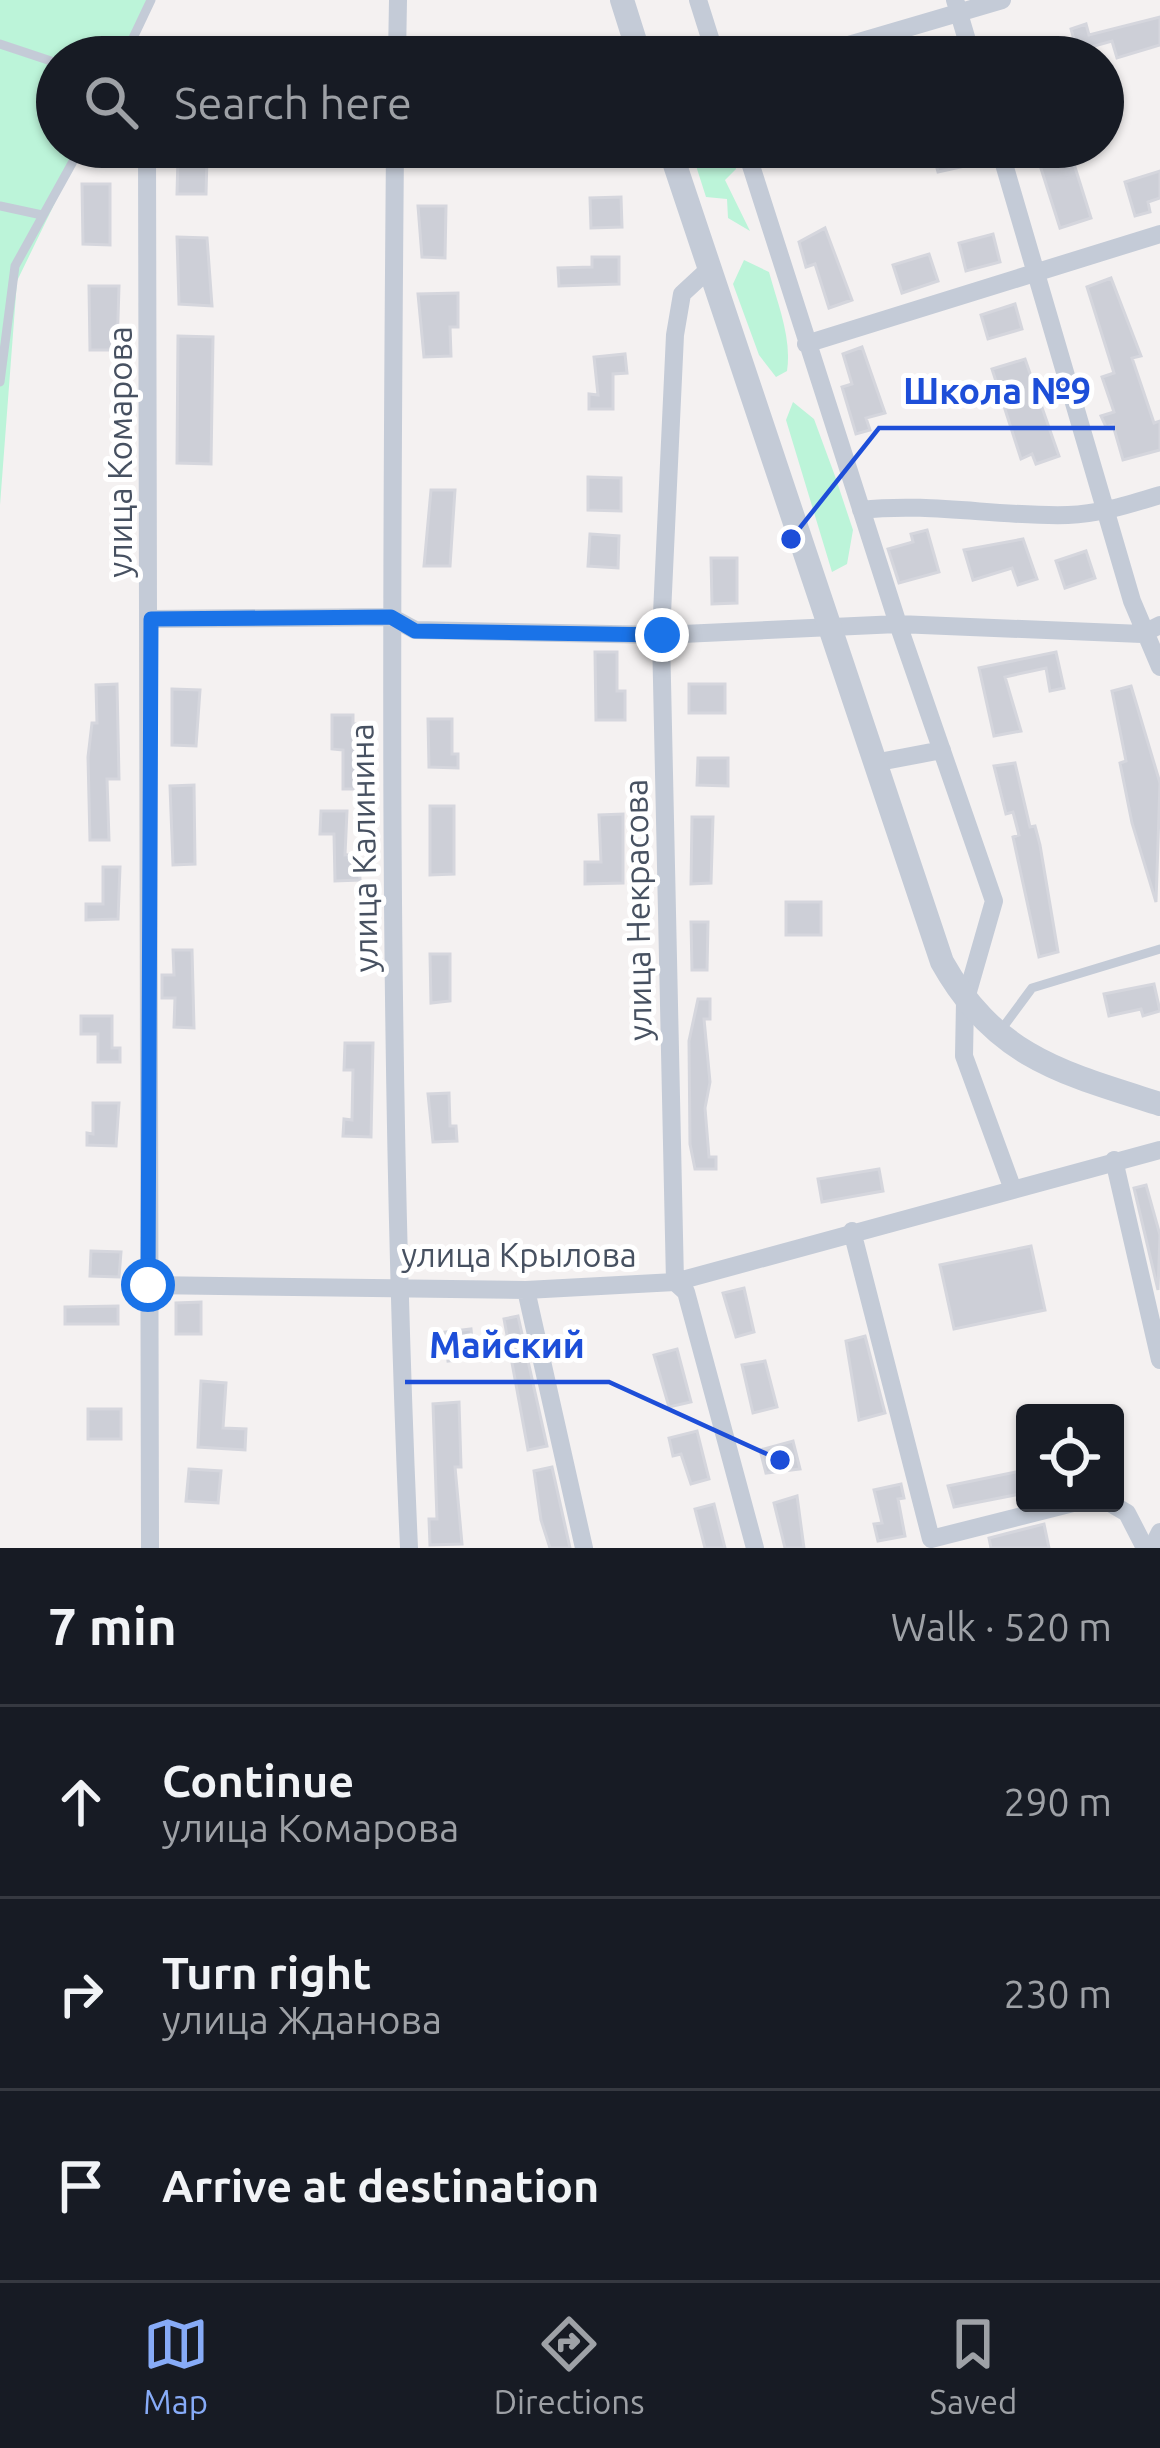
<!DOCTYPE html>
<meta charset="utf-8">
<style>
body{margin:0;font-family:Ubuntu,sans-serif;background:#242831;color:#f1f3f6}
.controls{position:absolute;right:36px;bottom:36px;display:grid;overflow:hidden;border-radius:12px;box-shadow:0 3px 9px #0004}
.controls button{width:108px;height:108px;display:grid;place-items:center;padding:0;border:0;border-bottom:3px solid #363941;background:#171b24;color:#f1f3f6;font:60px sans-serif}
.stop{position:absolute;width:36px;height:36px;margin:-27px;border:9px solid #1a73e8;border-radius:50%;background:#fff}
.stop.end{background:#1a73e8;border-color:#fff;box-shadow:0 3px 12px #0008}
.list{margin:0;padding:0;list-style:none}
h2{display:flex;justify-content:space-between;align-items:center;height:156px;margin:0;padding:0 48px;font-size:51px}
h2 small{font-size:39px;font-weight:400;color:#9ea1a6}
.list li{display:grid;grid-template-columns:78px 1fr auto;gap:36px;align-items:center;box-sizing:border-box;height:192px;padding:0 48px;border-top:3px solid #363941}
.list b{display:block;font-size:45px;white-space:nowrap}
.list p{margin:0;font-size:39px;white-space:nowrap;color:#9ea1a6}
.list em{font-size:39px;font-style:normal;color:#9ea1a6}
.icon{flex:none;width:66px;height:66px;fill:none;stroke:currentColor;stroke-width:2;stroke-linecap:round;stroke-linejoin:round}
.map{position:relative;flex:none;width:1160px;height:1548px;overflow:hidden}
.search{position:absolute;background:#171b24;box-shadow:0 3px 9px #0004;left:36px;right:36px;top:36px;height:132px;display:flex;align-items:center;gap:30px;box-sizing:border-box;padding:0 42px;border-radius:66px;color:#9ea1a6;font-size:45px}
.sheet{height:732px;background:#171b24}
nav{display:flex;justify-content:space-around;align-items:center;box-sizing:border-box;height:168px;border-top:3px solid #363941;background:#171b24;font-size:33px;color:#9ea1a6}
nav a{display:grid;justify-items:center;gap:6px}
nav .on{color:#87abf7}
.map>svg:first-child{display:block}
.green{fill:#bcf4d9}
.building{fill:#cdcfd7;stroke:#d5d6dd;stroke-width:3}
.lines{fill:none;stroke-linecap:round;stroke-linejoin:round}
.service{stroke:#c4cbd7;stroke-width:9}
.minor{stroke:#c4cbd7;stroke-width:18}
.tertiary{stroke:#c4cbd7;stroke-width:24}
.route{stroke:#1a73e8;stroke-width:15}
.labels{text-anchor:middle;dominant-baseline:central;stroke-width:10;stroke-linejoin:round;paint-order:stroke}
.street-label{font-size:33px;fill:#475161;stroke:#fff}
.leader{fill:none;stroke:#1d4ed8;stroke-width:4.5}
.callout-dot{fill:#1d4ed8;stroke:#fff;stroke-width:4.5}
.callout-label{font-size:36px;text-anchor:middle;font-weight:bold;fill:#1d4ed8;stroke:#fff;stroke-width:10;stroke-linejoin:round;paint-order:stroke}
</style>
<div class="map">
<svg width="1160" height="1548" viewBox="0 0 1160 1548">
<rect width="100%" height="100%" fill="#f4f1f1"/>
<path class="green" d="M0,0H151L124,57H57V147H82L17,281L0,505Z
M690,147L731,152L736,169L725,180L750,231L728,218L727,199L706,197Z
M744,260L769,272C778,305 792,338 787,371L776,377L759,355L733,284Z
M793,402L814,419L835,476L853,530L847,564L832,572L786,420Z"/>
<path class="building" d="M1160,17V45L1117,58L1112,41L1077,51L1071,29L1086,24L1089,35Z
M544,40L545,57H485L484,45Z
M974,147L978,163L938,172L932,149Z
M1032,147L1069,148L1091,218L1060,228L1038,159L1023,163L1020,150Z
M178,158H207L206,194H177Z
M1160,171V198L1148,202L1150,212L1135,216L1125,182Z
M82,184H110V245L83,244Z
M621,197L622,227L591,228L590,198Z
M418,206H446L445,258L422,257Z
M825,228L852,300L829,308L815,264L806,267L799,242Z
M993,234L1000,262L966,271L959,243Z
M177,237L207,238L212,306L179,304Z
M929,254L938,281L902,293L893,265Z
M592,257H619V284L559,286L558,268L592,267Z
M1111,278L1141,356L1132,358L1154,423L1160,421V450L1123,460L1113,425L1106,427L1101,416L1114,412L1102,377L1114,373L1087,287Z
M89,286H119L117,350H90Z
M458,293V327H450L451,356L424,357L418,294Z
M1015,304L1022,329L988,339L981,315Z
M178,336L213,337L211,464L177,463Z
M862,347L885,413L866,418L870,430L856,434L842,387L852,384L843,354Z
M625,354L627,373L613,374V409H589V394L598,395L594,357Z
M1025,359L1059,456L1036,464L1032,454L1021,459L992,369Z
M588,477L621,478V511L588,510Z
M431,490H455L450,566H424Z
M927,530L939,572L899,583L888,549L913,542L911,534Z
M590,534L619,536L618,568L588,566Z
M1023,539L1037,579L1018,585L1012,568L973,580L964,550Z
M1086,551L1095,578L1065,588L1056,561Z
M711,558H737V603L712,604Z
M595,652H617V691H625V720H596Z
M1056,652L1064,688L1050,691L1046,668L1005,677L1021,731L994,736L979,668Z
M117,684L119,779H107L109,840H90L88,757L92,723H97L96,685Z
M689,684H725V713H689Z
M1131,686L1160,783L1156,902L1132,823L1120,763L1126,761L1112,691Z
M172,689L200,690L196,746L172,745Z
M332,715H353V724H362V760H369V789H343V750L332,749Z
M428,719H452V754H458V768L429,767Z
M698,758H728V786L697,785Z
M1015,763L1030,827L1035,826L1040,845L1058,952L1039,957L1013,837L1019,835L1013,812L1006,814L994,766Z
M194,785L195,864L173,865L170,786Z
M430,806H454V874L430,875Z
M321,811H347L345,855L359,854L360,880L335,881L334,834H320Z
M623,814V883L585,884V862H601L599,815Z
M692,817H713L711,883L691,884Z
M103,867H120L118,919L86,920V904H103Z
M786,902H821V935H786Z
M691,922H708L707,970H692Z
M173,950H192L194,1028L174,1027L175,998H162V975H174Z
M430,954H450V1001L431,1003Z
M1154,984L1160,1011L1143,1016L1141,1009L1109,1016L1104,994Z
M698,999H710V1019H704L710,1082L705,1108L709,1157H716V1169H695L690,1144L689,1041Z
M81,1016H112V1048H120V1062H98V1034H81Z
M345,1043H373L371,1137L343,1136L344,1119L352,1120L353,1070H344Z
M449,1093L450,1126H456L457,1141L433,1142L428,1094Z
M93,1103H119L116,1146L87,1145V1133L93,1134Z
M879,1169L883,1191L822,1202L818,1179Z
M1146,1185L1160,1235L1158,1290L1134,1188Z
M1031,1246L1045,1310L954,1329L940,1265Z
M91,1251L121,1252L119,1277L90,1276Z
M744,1288L754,1332L736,1337L723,1293Z
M201,1302V1334H176V1303Z
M118,1306V1324H65V1307Z
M518,1316L547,1446L528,1450L504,1319Z
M471,1329L474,1358L448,1361L445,1332Z
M865,1336L885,1413L859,1420L846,1341Z
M677,1349L691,1402L669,1407L654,1355Z
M765,1361L777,1407L753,1413L742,1365Z
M201,1381L226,1383L223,1428L246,1429L245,1450L198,1447Z
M459,1402L461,1467H455L462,1544L430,1545L429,1519H437L433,1404Z
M88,1409H121V1439H88Z
M697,1431L709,1479L691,1484L681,1454L673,1456L669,1438Z
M793,1441L800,1469L766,1473L760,1450Z
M552,1467L570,1548H550L541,1520L534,1471Z
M189,1469L221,1471L218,1503L186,1501Z
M1025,1470V1493L954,1507L948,1486Z
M901,1484L904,1498L898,1499L905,1536L878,1541L874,1524L882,1523L874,1490Z
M797,1496L804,1548H785L774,1503Z
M714,1504L725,1548H705L695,1509Z
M1044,1524L1049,1548H991L989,1538Z"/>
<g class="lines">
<path class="service" d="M0,44L57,63
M124,57L151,0
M0,206L42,215
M0,382L15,266L81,147
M1001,1030L1032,988L1160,949"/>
<path class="minor" d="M698,0L716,57
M955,0L972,57
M397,57L398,0
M808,57L1002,0
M147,147L150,1548
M395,147C391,614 388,1081 409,1548
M745,147L898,624L994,901L965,1002L964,1056L1012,1187
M999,147L1132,601L1160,667
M709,269L682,294L675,335L661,635L675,1282L686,1292L755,1548
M806,344L1160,234
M861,510C930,502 998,517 1068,515C1100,514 1130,504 1160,495
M151,619L391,617L415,630L661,635L898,624L1142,634L1160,625
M879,762L942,750
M1114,1160L1160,1360
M852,1231L931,1539L1073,1503
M148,1285L526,1290L675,1282L1160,1150
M526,1290L584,1548
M1110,1503L1127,1513L1145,1548
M1152,1548L1160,1532"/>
<path class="tertiary" d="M622,0L640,57
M669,147L942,962C995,1057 1062,1073 1160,1104"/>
</g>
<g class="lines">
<path class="route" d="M148,1285L151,619L391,617L415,631L662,635"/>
</g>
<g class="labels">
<g class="street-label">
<text transform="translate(119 452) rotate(-90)">улица Комарова</text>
<text transform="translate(363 848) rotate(-91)">улица Калинина</text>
<text transform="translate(637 910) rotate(-91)">улица Некрасова</text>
<text x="519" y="1254">улица Крылова</text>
</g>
</g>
<path class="leader" d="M791 539L879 428H1115M780 1460L609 1382H405"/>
<g class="callout-dot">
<circle cx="791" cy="539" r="12"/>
<circle cx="780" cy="1460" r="12"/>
</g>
<g class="callout-label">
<text x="997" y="404">Школа №9</text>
<text x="507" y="1358">Майский</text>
</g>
</svg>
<div class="controls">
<button><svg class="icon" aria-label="locate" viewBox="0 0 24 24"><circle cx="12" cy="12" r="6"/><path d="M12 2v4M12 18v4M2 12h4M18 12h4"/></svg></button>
</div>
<div class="stop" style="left:148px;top:1285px"></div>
<div class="stop end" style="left:662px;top:635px"></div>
<div class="search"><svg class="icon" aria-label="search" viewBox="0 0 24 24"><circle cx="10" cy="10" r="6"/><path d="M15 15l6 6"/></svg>Search here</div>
</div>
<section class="sheet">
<h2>7 min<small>Walk · 520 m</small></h2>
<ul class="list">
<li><svg class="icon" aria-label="ahead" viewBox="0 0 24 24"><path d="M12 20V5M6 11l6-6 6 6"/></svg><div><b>Continue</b><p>улица Комарова</p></div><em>290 m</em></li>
<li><svg class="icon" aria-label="right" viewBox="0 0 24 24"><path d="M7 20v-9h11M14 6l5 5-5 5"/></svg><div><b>Turn right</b><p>улица Жданова</p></div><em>230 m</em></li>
<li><svg class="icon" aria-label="arrive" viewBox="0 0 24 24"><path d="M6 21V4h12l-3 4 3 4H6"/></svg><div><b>Arrive at destination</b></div></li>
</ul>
</section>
<nav>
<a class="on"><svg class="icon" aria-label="map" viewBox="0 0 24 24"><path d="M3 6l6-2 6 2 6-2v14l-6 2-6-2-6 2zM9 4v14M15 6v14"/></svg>Map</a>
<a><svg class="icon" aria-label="directions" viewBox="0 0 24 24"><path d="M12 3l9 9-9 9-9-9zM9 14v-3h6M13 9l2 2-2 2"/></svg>Directions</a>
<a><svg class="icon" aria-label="saved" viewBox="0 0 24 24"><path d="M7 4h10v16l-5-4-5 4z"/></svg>Saved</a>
</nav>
